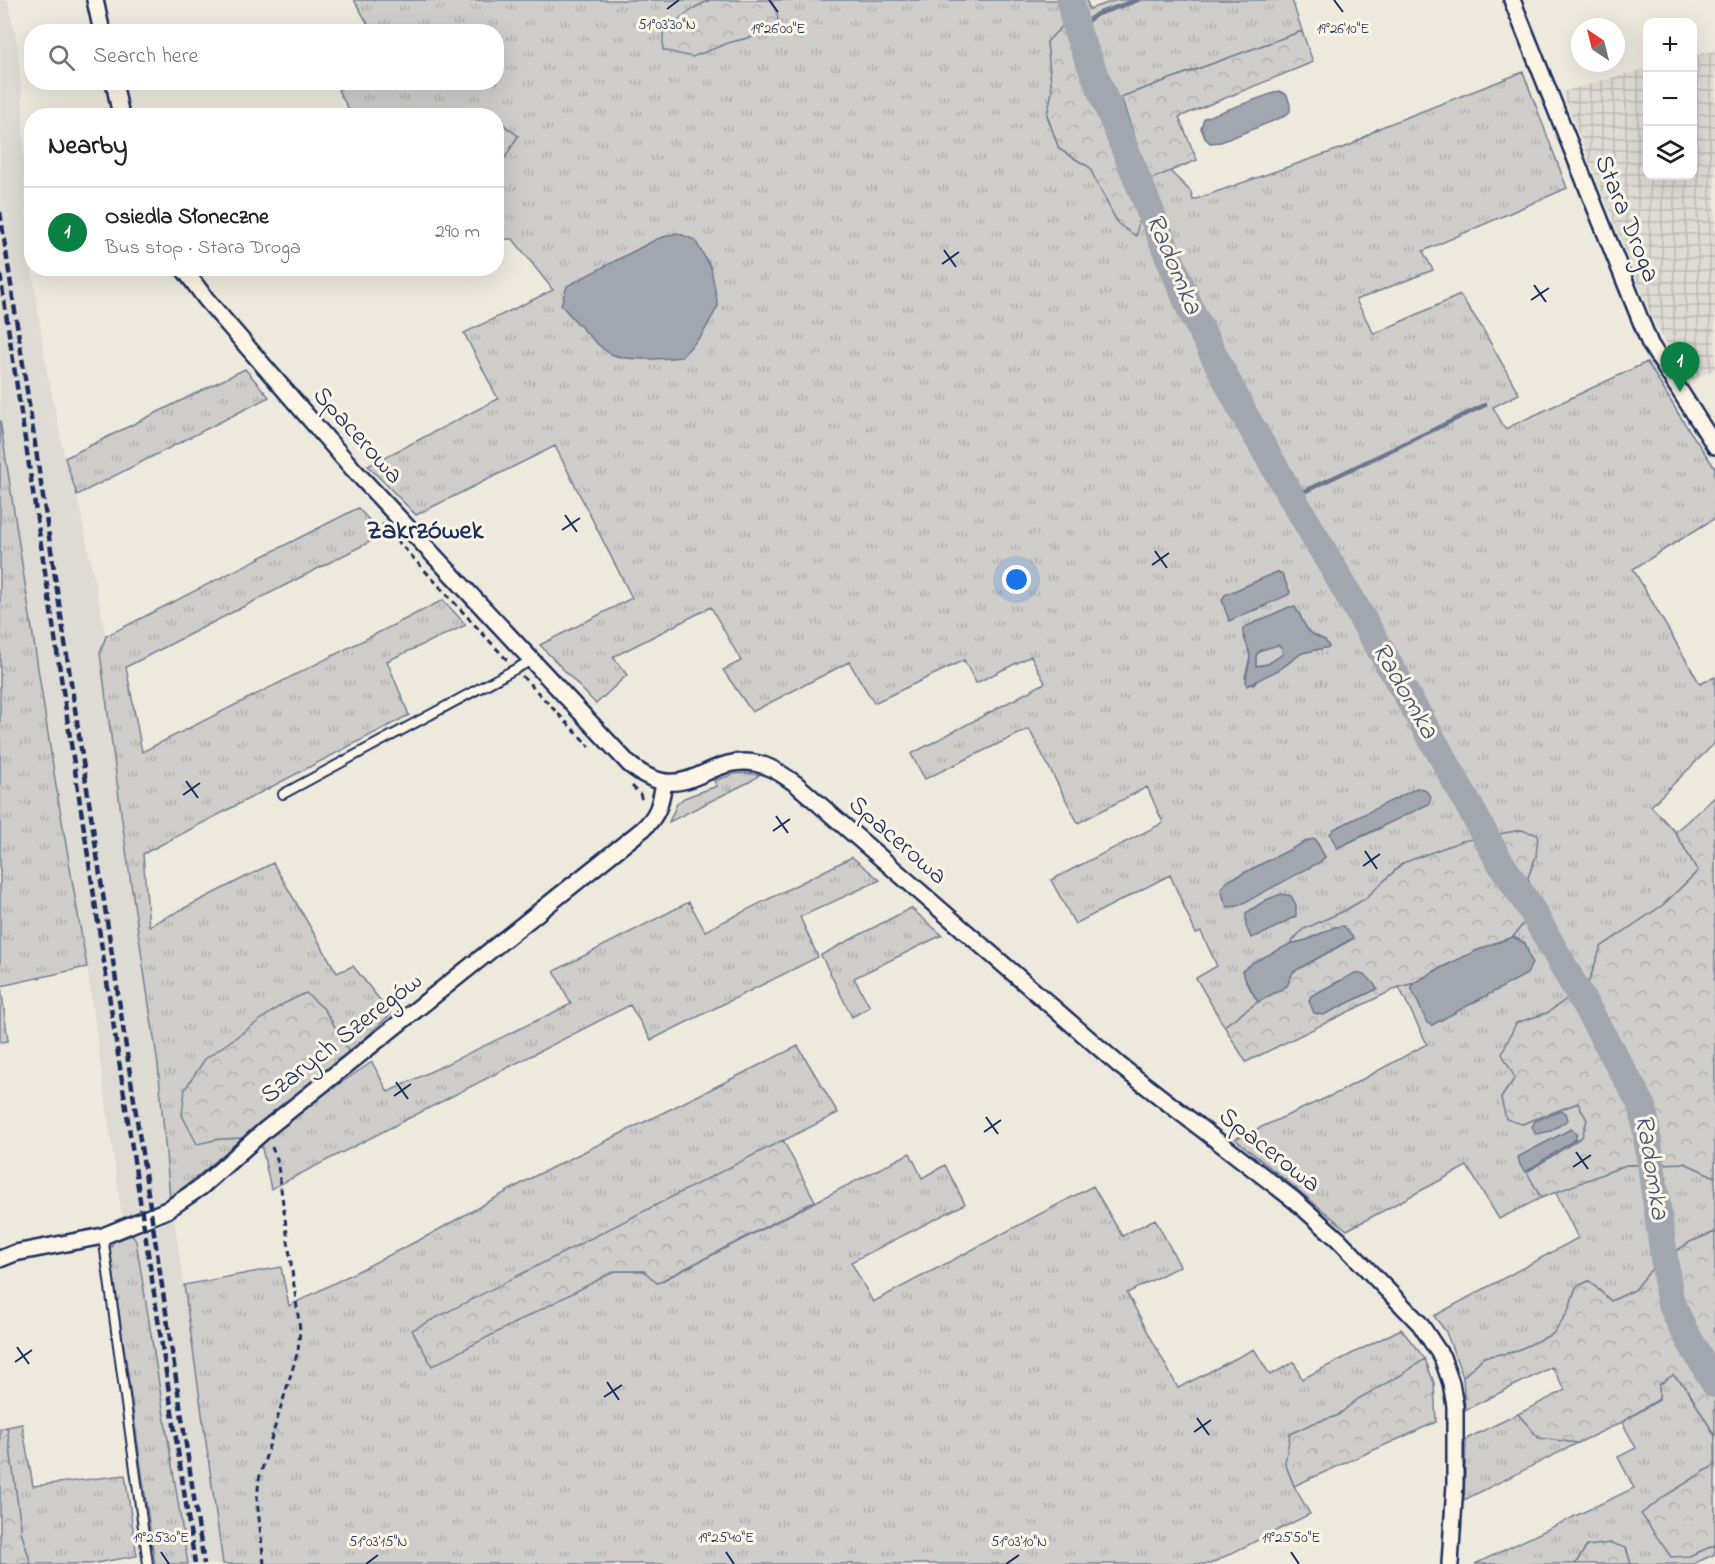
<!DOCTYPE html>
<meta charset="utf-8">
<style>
body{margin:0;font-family:"Indie Flower",sans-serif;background:#f6f6f6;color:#202124}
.controls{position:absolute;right:18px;top:18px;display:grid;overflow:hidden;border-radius:12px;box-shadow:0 6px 24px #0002}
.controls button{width:54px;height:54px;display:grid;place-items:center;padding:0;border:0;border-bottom:2px solid #e0e0e0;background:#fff;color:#202124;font:30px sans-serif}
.compass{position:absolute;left:1571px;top:18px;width:54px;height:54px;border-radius:50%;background:#fff;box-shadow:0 6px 24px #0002;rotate:325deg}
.you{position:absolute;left:1017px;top:580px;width:21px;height:21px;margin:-15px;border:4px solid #fff;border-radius:50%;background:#1a73e8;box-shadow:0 0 0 9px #1a73e833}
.badge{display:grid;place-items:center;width:39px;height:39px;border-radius:50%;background:#0b8043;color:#fff;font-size:20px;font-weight:700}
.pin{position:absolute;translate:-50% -50px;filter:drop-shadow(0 2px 3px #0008)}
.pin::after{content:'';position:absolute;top:32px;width:21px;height:18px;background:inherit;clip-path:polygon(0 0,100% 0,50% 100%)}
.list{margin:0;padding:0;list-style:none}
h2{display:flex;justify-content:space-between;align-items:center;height:78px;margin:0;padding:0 24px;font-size:26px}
h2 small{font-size:20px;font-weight:400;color:#757577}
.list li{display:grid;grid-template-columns:39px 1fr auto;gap:18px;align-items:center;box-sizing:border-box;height:90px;padding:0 24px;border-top:2px solid #e0e0e0}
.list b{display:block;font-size:22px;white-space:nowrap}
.list p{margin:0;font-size:20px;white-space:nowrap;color:#757577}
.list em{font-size:20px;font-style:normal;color:#757577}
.icon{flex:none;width:33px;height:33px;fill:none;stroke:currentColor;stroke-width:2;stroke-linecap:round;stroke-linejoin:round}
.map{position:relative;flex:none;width:1715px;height:1564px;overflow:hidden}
.search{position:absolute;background:#fff;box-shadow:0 6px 24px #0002;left:24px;top:24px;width:480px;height:66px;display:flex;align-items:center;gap:15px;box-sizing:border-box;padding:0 21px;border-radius:24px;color:#757577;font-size:22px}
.panel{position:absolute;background:#fff;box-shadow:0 6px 24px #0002;left:24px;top:108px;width:480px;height:168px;border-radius:24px}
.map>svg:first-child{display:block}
.built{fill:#dedbd4}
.industrial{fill:url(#industrial-grid)}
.grass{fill:url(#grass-tufts);stroke:#757e94;stroke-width:1.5;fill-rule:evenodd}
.forest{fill:url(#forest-crowns);stroke:#757e94;stroke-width:1.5;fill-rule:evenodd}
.water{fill:#a2a7af;stroke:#6c778f;stroke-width:1.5;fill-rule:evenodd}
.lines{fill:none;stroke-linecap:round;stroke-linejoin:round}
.stream{stroke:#6c778f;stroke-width:4.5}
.river{stroke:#a2a7af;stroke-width:28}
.lane-casing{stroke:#1b2f5e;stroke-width:12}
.street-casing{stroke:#1b2f5e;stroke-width:20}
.path{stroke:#1b2f5e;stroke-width:3;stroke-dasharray:6 4.5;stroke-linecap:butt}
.lane{stroke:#fcf5e5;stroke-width:8}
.street{stroke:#fcf5e5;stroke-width:15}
.rail{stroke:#1b2f5e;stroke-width:4.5;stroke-dasharray:9 4.5;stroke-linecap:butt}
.ticks{fill:none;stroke:#1b2f5e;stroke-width:2}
.labels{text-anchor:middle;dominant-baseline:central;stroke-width:6;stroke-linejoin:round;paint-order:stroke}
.street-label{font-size:26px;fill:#1b2f5e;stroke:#fcf5e5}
.water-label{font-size:27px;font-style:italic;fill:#445376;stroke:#fcf5e5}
.neighbourhood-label{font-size:27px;font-weight:bold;fill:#1b2f5e;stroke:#fcf5e5}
.ticks-label{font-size:15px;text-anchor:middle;fill:#1b2f5e;stroke:#fcf5e5;stroke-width:6;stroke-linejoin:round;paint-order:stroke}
</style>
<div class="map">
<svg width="1715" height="1564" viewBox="0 0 1715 1564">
<defs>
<pattern id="industrial-grid" width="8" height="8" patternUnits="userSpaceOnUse" patternTransform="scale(1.5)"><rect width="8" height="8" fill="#dedbd4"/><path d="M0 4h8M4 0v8" fill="none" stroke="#bebcb8"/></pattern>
<pattern id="grass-tufts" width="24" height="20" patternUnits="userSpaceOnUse" patternTransform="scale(1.5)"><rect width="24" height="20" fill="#cfcdca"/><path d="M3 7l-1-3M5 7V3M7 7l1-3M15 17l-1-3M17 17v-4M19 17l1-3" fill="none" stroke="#b1b0b0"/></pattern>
<pattern id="forest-crowns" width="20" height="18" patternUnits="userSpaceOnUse" patternTransform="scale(1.5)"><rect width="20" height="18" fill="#cfcdca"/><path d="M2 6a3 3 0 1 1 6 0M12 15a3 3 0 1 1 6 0" fill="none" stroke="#b1b0b0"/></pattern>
</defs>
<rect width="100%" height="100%" fill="#eee9dd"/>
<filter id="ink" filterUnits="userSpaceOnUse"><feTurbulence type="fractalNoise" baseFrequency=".0167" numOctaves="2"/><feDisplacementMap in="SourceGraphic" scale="12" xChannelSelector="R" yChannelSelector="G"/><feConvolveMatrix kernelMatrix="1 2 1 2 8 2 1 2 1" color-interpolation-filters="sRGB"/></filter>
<g filter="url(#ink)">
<path class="built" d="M0,0H8L17,43L23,105L24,165L32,268L45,361L65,458L77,495L106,636L100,653L158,1065L170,1198L174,1217L223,1564H188L136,1241L121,1211L87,967L56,786L0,420Z"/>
<path class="industrial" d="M1715,50V369L1687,382L1651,315L1562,92L1647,68L1648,176H1692L1693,56Z"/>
<path class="grass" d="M354,0H710L696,7L663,31L731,42L764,34L777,14L771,0H1087L1089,9L1117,0H1292L1302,31L1121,97L1149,179L1170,171L1191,192L1193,200L1351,145L1379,128L1523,72L1567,188L1423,251L1433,270L1356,300L1374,334L1460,295L1481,326L1519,394L1493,407L1505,429L1647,362L1683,421L1715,468V518L1633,569L1700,684L1715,677V743L1651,806L1675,832L1698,871L1663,905L1601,947L1588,984L1547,1013L1516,1023L1515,1078L1501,1098L1522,1124L1578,1103L1587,1120L1582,1137L1528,1172L1541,1198L1499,1219L1467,1166L1347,1230L1235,1139L1339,1092L1427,1044L1399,987L1414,983L1411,987L1432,1025L1476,1000L1532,963L1525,943L1513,937L1526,920L1533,897L1528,877L1536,856L1521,830L1403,863L1365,899L1344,911L1302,930L1290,944L1277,952L1247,983L1258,1002L1224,1026L1196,978L1217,966L1201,932L1196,934L1170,875L1075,924L1051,880L1163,823L1147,787L1078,823L1029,729L925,779L911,754L1045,683L1031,656L976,683L964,660L874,703L849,662L752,712L723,670L741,661L711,607L613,657L627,675L596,704L540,645L632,598L555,446L416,515L368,466L498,399L464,333L553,290L513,239H503L497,242V164L503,161L518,136L497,119L496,116L352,115L338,90L352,82H496V32L372,31ZM1068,32C1098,91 1116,157 1138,219L1102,191L1089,167L1059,149L1047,115L1052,92L1047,42ZM1277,572L1266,606L1254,611L1225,595ZM1299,613C1306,630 1308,633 1325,640L1329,647L1302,653L1280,669L1260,678L1254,684L1245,677L1250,657L1248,650ZM1357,818L1381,828L1337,848L1334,829ZM1315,839L1325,857L1228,881L1309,840Z
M245,369L269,397L77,495L65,458Z
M0,420L56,786L87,967L1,986L8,1041L0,1042Z
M358,508L383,535L126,667L142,752L443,600L466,625L387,661L409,715L143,854L149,926L273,863L337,973L353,966L391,1014L349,1053L339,1033L197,1143L220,1139L245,1138L170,1198L158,1065L126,850L100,653L106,636Z
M1279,644L1282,648L1283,654L1268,664L1256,666V655L1261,650Z
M746,773L759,775L751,781L669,822L677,804L684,798L717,786L714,781L734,774Z
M852,857L880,880L800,917L818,957L651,1040L630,1005L271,1189L261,1144L323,1095L372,1062L388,1092L571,1004L554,971L689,902L705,931Z
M911,908L942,935L854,978L870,1007L852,1017L821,955Z
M798,1046L838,1113L545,1262L563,1297L615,1271H645L658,1283L910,1153L922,1178L945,1165L965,1204L851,1262L873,1302L1093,1186L1122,1236L1155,1219L1180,1266L1127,1293L1178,1388L1254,1349L1270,1375L1294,1362L1302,1379L1401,1329L1425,1359L1401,1375L1358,1399L1337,1416L1311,1424L1285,1463L1294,1486L1310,1514L1210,1564H223L184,1285L281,1267L289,1306L429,1235L533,1177Z
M1685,1163L1715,1177V1232L1690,1242L1654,1266L1635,1290L1611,1301L1589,1281L1576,1287L1568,1312L1553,1334L1514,1352L1484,1357L1463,1377L1446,1332L1434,1316L1578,1238L1555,1191L1626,1165Z
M133,1235L136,1241L188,1564H155L110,1249L114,1241Z
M1673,1375L1686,1387L1715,1436V1465L1665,1496L1689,1556L1715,1545V1554L1693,1564H1631L1626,1548L1587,1546L1575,1564H1475L1634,1488L1618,1457L1636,1448L1622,1422L1659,1400V1385Z
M1518,1414L1539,1438L1578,1443L1464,1500L1466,1439Z
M22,1424L33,1486L125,1475L137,1556L90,1564H31L22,1536L7,1427Z"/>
<path class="forest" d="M710,0H771L777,14L779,28L764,34L731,42L692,57L663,50V31L696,7Z
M1062,26L1068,32L1076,48L1139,219L1136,236L1118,224L1089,167L1059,149L1047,115L1052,92L1047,42Z
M1302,31L1313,62L1179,117L1197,160L1149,180L1121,97Z
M496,119L518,136L503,161L497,164Z
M1715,797V1177L1685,1163L1626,1165L1541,1198L1527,1172L1582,1137L1587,1120L1578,1103L1522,1124L1506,1119L1501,1098L1515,1078L1502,1054L1516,1023L1547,1013L1588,984L1601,947L1663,905L1698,871L1675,832Z
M1521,830L1538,835L1536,856L1528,877L1533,897L1526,920L1513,937L1497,942L1440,968L1414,983L1399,987L1246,1062L1224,1026L1258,1002L1287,986L1293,972L1353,939L1335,927L1307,940L1290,944L1302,930L1344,911L1365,899L1403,863L1462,841ZM1339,981L1377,989L1323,1015L1309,1001L1311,996Z
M306,993L324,1009L339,1033L349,1053L245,1138L220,1139L197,1144L182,1115L185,1089L205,1059L283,1004Z
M783,1140L815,1201L657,1283L644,1271H615L432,1366L412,1330Z
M1715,1232V1436L1686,1387L1673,1375L1659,1385V1399L1622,1422L1578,1443L1539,1438L1518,1414L1565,1390L1552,1367L1465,1410L1463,1377L1484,1357L1514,1352L1553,1334L1568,1312L1576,1287L1589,1281L1611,1301L1635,1290L1654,1266L1690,1242Z
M1425,1359L1434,1383L1436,1422L1294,1486L1285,1463L1290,1434L1311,1424L1337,1416L1358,1399L1401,1375Z
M7,1427L22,1535L31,1564H0V1429Z
M1715,1465V1545L1689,1556L1671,1557L1641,1514L1665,1496Z
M1611,1543L1626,1548L1631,1564H1575L1587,1546Z"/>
<path class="water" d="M1279,91L1287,95L1290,105V111L1285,116L1221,142L1210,143L1205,138L1201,128L1204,118Z
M677,233L695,240L711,268L718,306L702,335L681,357C662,359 629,362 611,354C597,347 572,317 561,305L567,286L657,239Z
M1277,572L1282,574L1290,592L1288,595L1229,621L1222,600L1225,595Z
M1289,607H1295C1308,626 1301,631 1325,640L1329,647L1302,653L1280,669L1247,686C1244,673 1250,668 1250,657C1250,646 1242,640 1243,628ZM1278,645L1282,648L1283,654L1268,664L1256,666V655L1261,650Z
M1417,788L1424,789L1431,797L1429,804L1337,848L1330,834L1334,829Z
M1315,839L1325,857L1320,862L1238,906L1228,907L1224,900L1221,888L1228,881L1309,840Z
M1281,894L1291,896L1296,905V916L1265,933L1251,938L1246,926V913L1266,900Z
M1344,926L1353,938L1293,972L1287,986L1258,1002L1247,983L1242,971L1254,962L1290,944L1307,940L1335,927Z
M1513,937L1525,943L1532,963L1527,974L1432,1025L1427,1023L1411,987L1414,983C1445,965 1478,948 1513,937Z
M1355,973C1367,974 1372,980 1377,989L1323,1015L1314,1013L1309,1001L1311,996Z
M1561,1111L1566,1113L1568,1120L1551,1131L1536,1134L1532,1127L1535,1121Z
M1571,1129L1576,1134V1139L1525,1172L1520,1165L1518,1157Z"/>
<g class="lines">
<path class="stream" d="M1076,29L1097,14L1138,0
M1293,497L1485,405"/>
<path class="river" d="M1070,0L1076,29L1192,313L1245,416L1443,758L1498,859L1531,909L1643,1107L1670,1300L1682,1327L1715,1384"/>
<g class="lane-casing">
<path id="lane" d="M283,794L532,660
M103,1236L148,1564"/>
</g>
<g class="street-casing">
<path id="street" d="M95,0L102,32
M1512,0L1650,344L1715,446
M114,82L121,116
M183,268L206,299L353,469L629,764C685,810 705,754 755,763C771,766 783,775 796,784L1119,1065L1294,1200L1338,1239L1420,1324L1442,1357L1451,1383L1455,1406V1484L1450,1564
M0,1259L15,1253L103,1236L167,1210L201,1187L265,1130L643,829C659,814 660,804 664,783"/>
</g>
<path class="path" d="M382,524L507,660
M522,676L590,747
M632,786L640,794L643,803
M264,1564L257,1500L259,1479L298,1351L300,1330L277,1159L270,1143"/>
<use href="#lane" class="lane"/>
<use href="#street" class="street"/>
<path class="rail" d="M0,212L204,1564
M0,274L195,1564"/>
</g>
</g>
<path class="ticks" d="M769,0L778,12M1334,0L1343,12M667,9L679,0M944,250L956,267M942,264L959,252M1534,285L1546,302M1531,300L1549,288M565,515L577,532M562,530L580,518M1155,551L1167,568M1152,565L1169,553M186,781L198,798M183,795L200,783M776,816L788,833M773,831L790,819M1365,851L1377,869M1363,866L1380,854M396,1082L408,1099M394,1096L411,1084M986,1117L998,1134M984,1132L1001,1120M1576,1152L1588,1169M1573,1167L1591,1155M17,1347L29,1364M15,1362L32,1350M607,1382L619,1400M604,1397L622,1385M1197,1418L1209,1435M1194,1432L1211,1420M161,1552L169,1564M726,1552L734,1564M1291,1552L1299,1564M366,1564L378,1555M1006,1564L1019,1555"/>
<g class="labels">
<g class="street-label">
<text transform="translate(1626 219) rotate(68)">Stara Droga</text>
<text transform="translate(357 436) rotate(48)">Spacerowa</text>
<text transform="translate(897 841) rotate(41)">Spacerowa</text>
<text transform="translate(342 1039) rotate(-38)">Szarych Szeregów</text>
<text transform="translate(1269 1151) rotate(38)">Spacerowa</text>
</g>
<g class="water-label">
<text transform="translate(1173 264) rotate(67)">Radomka</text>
<text transform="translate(1404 691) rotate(60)">Radomka</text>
<text transform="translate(1651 1167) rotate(81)">Radomka</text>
</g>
<g class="neighbourhood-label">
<text x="425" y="531">Zakrzówek</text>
</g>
</g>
<g class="ticks-label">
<text x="667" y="29">51°03'30"N</text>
<text x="778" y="33">19°26'00"E</text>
<text x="1343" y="33">19°26'10"E</text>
<text x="161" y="1542">19°25'30"E</text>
<text x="726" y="1542">19°25'40"E</text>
<text x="1291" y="1542">19°25'50"E</text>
<text x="378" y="1546">51°03'15"N</text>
<text x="1019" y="1546">51°03'10"N</text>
</g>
</svg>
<div class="controls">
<button>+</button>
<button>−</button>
<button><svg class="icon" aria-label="layers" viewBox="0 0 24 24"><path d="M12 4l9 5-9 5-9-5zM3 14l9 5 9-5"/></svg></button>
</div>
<svg class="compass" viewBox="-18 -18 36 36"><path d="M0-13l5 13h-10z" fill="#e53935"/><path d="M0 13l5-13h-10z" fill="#757577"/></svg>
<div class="you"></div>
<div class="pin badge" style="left:1680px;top:392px">1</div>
<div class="search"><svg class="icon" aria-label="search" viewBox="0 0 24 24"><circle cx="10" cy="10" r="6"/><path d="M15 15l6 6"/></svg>Search here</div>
<section class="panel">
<h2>Nearby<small></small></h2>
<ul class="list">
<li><span class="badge">1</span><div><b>Osiedla Słoneczne</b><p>Bus stop · Stara Droga</p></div><em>290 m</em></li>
</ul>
</section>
</div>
